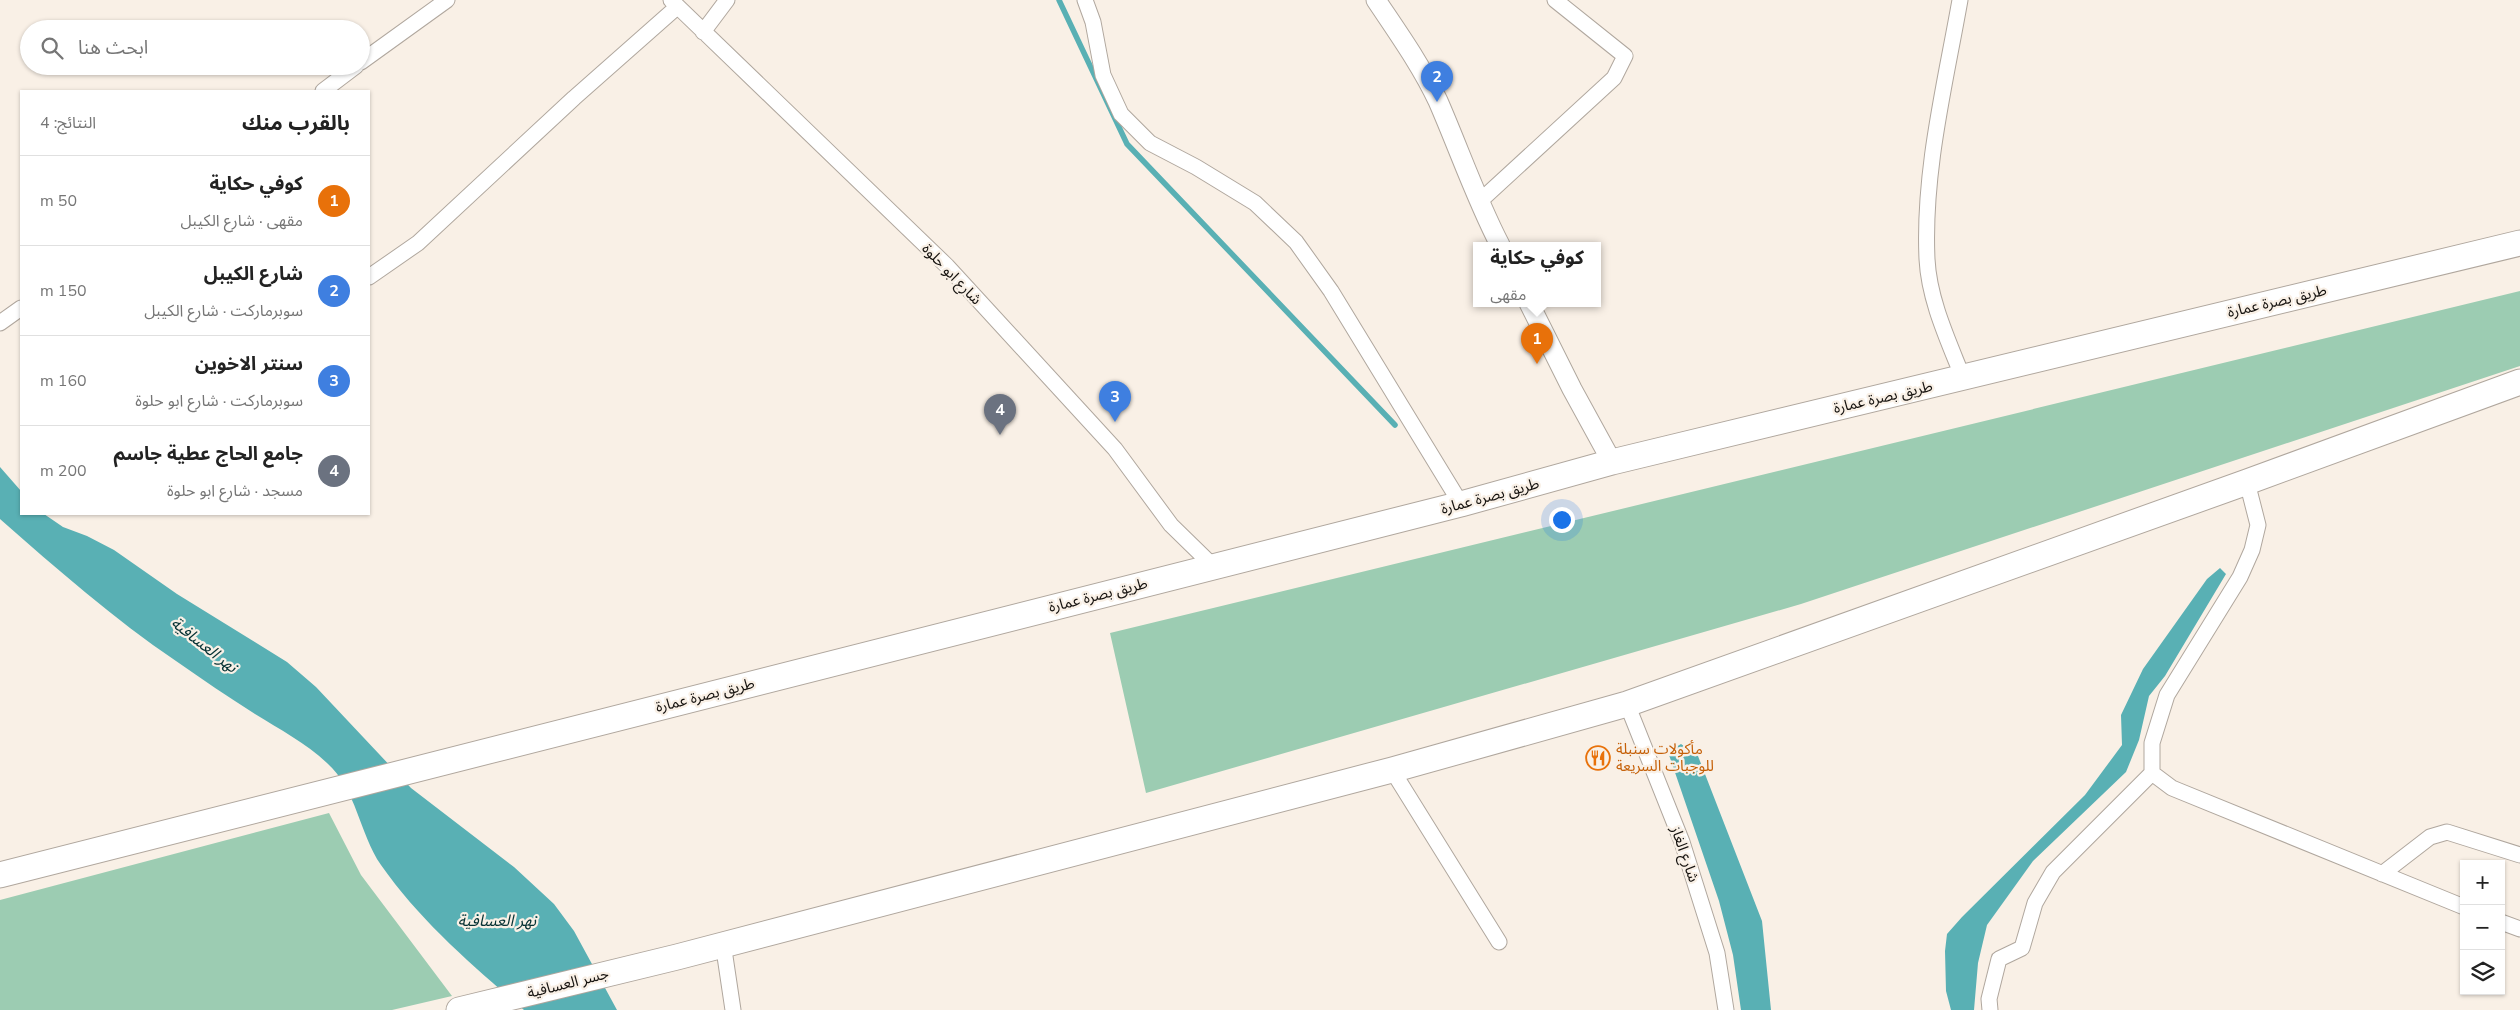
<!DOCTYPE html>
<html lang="ar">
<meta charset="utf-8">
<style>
body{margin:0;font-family:"Nunito Sans","Noto Sans Arabic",sans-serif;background:#f6f6f6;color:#222;direction:rtl}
.controls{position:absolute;right:15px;bottom:15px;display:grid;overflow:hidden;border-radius:0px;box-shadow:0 1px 4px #0004}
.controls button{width:45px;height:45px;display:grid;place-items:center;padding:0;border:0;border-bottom:1px solid #e0e0e0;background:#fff;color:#222;font:25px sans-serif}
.you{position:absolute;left:1561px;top:519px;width:18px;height:18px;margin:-12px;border:4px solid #fff;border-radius:50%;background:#1a73e8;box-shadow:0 0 0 8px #1a73e833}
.badge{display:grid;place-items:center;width:32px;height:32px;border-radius:50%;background:#111827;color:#fff;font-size:16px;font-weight:700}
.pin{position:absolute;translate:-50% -41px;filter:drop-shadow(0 1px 2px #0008)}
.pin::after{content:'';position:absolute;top:26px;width:18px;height:15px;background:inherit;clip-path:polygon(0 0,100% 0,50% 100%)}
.popup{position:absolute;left:1473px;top:242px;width:128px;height:65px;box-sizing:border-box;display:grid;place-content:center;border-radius:0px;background:#fff;filter:drop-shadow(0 1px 4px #0005);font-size:16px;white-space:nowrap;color:#767676}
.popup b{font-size:19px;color:#222}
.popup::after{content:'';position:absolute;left:50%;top:100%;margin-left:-10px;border:10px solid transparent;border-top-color:#fff}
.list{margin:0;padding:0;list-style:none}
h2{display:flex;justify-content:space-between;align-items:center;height:65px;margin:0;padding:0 20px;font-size:21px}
h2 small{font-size:16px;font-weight:400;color:#767676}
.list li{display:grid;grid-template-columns:32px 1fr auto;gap:15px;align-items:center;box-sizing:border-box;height:90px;padding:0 20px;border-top:1px solid #e0e0e0}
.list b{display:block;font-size:19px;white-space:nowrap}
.list p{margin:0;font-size:16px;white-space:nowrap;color:#767676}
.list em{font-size:16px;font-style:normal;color:#767676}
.icon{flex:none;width:28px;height:28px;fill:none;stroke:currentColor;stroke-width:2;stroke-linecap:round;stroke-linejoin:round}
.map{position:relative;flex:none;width:2520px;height:1010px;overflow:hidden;direction:ltr}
.search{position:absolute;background:#fff;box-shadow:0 1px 4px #0004;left:20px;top:20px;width:350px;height:55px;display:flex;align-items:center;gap:12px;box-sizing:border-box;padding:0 18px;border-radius:28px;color:#767676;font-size:19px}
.panel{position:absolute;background:#fff;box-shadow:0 1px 4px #0004;left:20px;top:90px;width:350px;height:425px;border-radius:0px;direction:rtl}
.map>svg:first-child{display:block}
.green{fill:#9cccb2}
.water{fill:#59b0b4}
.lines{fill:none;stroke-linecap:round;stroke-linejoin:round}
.stream{stroke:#59b0b4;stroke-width:5.5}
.minor-casing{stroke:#b0a79e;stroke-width:17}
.tertiary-casing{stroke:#b0a79e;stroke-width:21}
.trunk-casing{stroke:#b0a79e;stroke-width:27}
.minor{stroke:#fff;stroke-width:15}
.tertiary{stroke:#fff;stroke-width:19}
.trunk{stroke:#fff;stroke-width:25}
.labels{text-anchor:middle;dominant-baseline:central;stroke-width:4.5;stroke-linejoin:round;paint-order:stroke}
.street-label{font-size:15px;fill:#15120f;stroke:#f9f0e6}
.food-label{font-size:15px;fill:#c56008;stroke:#f9f0e6;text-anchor:start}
.water-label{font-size:16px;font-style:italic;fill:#053133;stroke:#f9f0e6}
</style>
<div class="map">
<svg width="2520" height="1010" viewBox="0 0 2520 1010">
<rect width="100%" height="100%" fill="#f9f0e6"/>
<path class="green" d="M2520,291V366L1801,604L1146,793L1110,633Z
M329,813L361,875L452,996L392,1010H0V900Z"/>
<path class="water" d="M0,467L21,491V514H44L63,527L87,536L114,550L177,594L287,662L316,687L411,788L514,867L554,904L574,931L617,1010H524C472,965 421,922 381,865C359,833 357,790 327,763C306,743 279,729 255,714C228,697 202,679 176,661C114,619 57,569 0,519Z
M2220,568L2226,574L2165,676L2149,696L2139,740L2126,772L2033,861L1987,925L1978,963L1974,1010H1951L1946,991L1945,951L1947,934L1962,917L2085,795L2122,745L2121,715L2143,669L2207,579Z
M1681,744L1698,756L1762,921L1771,1010H1741L1733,955L1719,901L1668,752Z"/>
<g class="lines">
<path class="stream" d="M1059,0L1127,144L1395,425"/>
<g class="minor-casing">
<path id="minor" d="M671,0L947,266L1115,449L1171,525L1213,566
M1085,0L1093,22L1103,75L1121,114L1150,143L1196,167L1255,203L1296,242L1331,291L1461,504
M1960,0C1945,85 1923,172 1927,259C1929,300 1948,340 1963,378
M703,32L727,0
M361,62L447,0
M323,91L356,66
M1479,202L1614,78L1625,56L1555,0
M369,277L418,243L574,98L677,7
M0,323L21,308
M1627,704L1682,842L1717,953L1726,1010
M1392,770L1499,942
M2152,773L2172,788L2464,907
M2382,874L2430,837L2447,832L2520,855
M2501,922L2520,929
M723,943L733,1010
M1990,1010L1989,999L1999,959L2022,948L2035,903L2053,872L2152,773V743L2167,695L2240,577L2252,550L2258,525L2247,482"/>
</g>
<g class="tertiary-casing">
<path id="tertiary" d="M1376,0C1398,33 1421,65 1438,101C1459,149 1476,199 1500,245
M1529,303L1572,389L1612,462"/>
</g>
<g class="trunk-casing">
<path id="trunk" d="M0,875L1461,504L1612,462L2520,243
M459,1010L677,957L1392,770L1627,704L2247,482L2520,382"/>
</g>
<use href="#minor" class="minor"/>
<use href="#tertiary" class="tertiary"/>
<use href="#trunk" class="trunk"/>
</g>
<defs>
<g id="restaurant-ring" transform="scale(1.25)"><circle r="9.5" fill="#f9f0e6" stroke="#e8710a" stroke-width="1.5"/><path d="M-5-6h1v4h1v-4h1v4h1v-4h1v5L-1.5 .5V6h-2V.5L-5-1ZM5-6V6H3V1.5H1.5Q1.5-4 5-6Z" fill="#e8710a"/></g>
</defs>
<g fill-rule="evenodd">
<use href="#restaurant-ring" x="1598" y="758"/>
</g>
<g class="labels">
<g class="street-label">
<text transform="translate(952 274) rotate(46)">شارع ابو حلوة</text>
<text transform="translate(2277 301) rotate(-13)">طريق بصرة عمارة</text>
<text transform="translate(1883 397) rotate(-13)">طريق بصرة عمارة</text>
<text transform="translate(1490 496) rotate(-15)">طريق بصرة عمارة</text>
<text transform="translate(1098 595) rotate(-14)">طريق بصرة عمارة</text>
<text transform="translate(705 695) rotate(-14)">طريق بصرة عمارة</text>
<text transform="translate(1685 854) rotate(71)">شارع الغاز</text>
<text transform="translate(568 983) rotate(-14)">جسر العسافية</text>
</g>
<g class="food-label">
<text x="1616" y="749">مأكولات سنبلة<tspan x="1616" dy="17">للوجبات السريعة</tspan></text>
</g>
<g class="water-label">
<text transform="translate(204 645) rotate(38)">نهر العسافية</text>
<text x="497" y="921">نهر العسافية</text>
</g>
</g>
</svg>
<div class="controls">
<button>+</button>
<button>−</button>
<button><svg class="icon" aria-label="layers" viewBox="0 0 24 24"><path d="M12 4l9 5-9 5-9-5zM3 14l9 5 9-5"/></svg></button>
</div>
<div class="you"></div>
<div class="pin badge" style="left:1537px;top:364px;background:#e8710a">1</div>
<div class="popup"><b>كوفي حكاية</b>مقهى</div>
<div class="pin badge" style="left:1437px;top:102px;background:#3f7fe0">2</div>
<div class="pin badge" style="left:1115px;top:422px;background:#3f7fe0">3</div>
<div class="pin badge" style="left:1000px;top:435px;background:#6b7280">4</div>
<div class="search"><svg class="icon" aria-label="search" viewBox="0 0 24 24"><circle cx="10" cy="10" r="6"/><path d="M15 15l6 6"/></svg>ابحث هنا</div>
<section class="panel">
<h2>بالقرب منك<small>النتائج: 4</small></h2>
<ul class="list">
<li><span class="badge" style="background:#e8710a">1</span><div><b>كوفي حكاية</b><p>مقهى · شارع الكيبل</p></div><em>50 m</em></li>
<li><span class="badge" style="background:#3f7fe0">2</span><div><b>شارع الكيبل</b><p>سوبرماركت · شارع الكيبل</p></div><em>150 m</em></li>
<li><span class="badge" style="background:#3f7fe0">3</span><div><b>سنتر الاخوين</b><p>سوبرماركت · شارع ابو حلوة</p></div><em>160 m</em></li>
<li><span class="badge" style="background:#6b7280">4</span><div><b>جامع الحاج عطية جاسم</b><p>مسجد · شارع ابو حلوة</p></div><em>200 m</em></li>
</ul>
</section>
</div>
